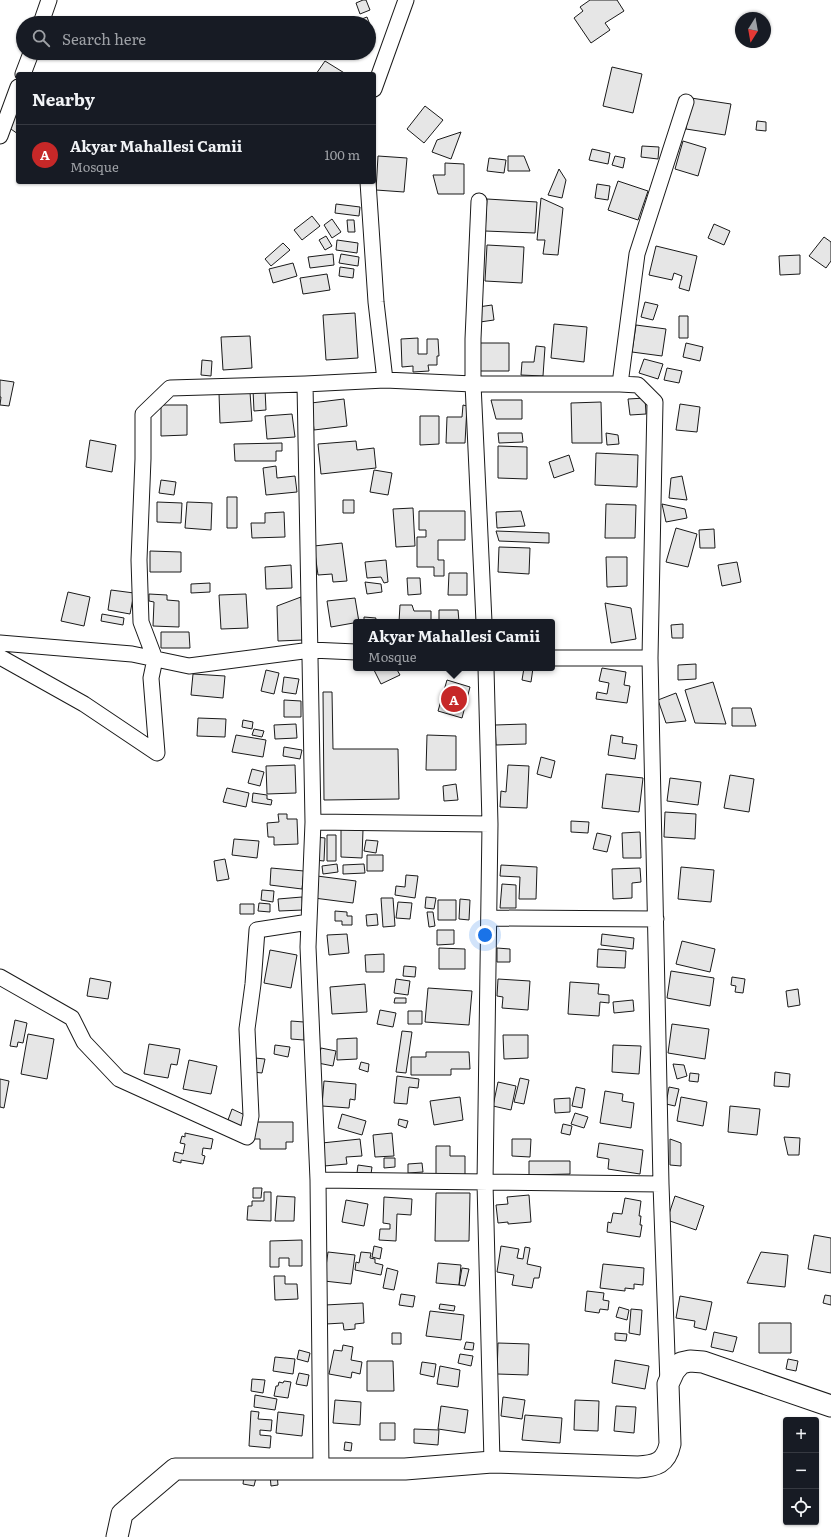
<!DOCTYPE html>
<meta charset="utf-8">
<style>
body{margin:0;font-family:Literata,serif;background:#20242c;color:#f1f3f6}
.controls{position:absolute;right:12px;bottom:12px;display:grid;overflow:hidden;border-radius:4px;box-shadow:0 1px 3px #0004}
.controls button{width:36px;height:36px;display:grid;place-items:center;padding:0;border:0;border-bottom:1px solid #363941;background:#171b24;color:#f1f3f6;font:20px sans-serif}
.compass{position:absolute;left:735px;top:12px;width:36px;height:36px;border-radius:50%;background:#171b24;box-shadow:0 1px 3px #0004;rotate:191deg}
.you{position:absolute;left:485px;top:935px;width:14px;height:14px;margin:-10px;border:3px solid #fff;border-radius:50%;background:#1a73e8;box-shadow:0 0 0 6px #1a73e833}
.badge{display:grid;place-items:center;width:26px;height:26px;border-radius:50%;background:#c62828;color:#fff;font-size:13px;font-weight:700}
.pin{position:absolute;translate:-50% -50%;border:2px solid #fff;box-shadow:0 1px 4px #0006}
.popup{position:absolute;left:353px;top:619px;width:202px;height:52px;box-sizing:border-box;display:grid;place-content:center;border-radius:4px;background:#171b24;filter:drop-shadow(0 1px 3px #0005);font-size:13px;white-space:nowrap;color:#9ea1a6}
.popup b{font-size:15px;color:#f1f3f6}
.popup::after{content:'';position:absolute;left:50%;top:100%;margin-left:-8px;border:8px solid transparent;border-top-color:#171b24}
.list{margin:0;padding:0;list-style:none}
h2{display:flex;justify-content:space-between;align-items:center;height:52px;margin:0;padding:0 16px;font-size:17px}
h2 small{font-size:13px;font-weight:400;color:#9ea1a6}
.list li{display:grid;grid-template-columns:26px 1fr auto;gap:12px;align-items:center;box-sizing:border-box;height:60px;padding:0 16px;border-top:1px solid #363941}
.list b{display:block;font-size:15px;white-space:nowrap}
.list p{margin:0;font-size:13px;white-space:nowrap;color:#9ea1a6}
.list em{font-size:13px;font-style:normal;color:#9ea1a6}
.icon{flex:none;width:22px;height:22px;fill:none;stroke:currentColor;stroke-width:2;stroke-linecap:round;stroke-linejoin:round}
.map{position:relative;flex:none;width:831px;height:1537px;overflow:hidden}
.search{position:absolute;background:#171b24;box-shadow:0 1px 3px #0004;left:16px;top:16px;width:360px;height:44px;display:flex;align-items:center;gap:10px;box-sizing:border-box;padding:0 14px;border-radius:22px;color:#9ea1a6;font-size:15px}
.panel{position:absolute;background:#171b24;box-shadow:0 1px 3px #0004;left:16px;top:72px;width:360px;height:112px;border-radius:4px}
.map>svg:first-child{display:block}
.building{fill:#e6e6e6;stroke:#1a1a1a}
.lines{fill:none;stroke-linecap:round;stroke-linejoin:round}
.street-casing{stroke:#1a1a1a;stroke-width:17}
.secondary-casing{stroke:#1a1a1a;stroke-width:23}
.street{stroke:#fff;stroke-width:15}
.secondary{stroke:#fff;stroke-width:21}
</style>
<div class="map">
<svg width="831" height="1537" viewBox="0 0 831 1537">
<rect width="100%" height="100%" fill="#fff"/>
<path class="building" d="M363,0H366L370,10L360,14L356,3Z
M590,0H617L624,11L605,23L610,30L591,43L574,18L583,11L580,7Z
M367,17L375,38L369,40V23H351Z
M325,61L346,74H316Z
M612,67L642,74L633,113L603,106Z
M691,98L731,104L725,135L686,129Z
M425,106L443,120L424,143L407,129Z
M18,111V134L8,127Z
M757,121L766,122V131L756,130Z
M461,132L451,159L432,152L437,140Z
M683,141L706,148L698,176L675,169Z
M642,146L659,147L658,159L641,157Z
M592,149L610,153L608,164L589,160Z
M378,156L407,158L404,192L376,190Z
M508,156H524L530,171H508Z
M615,156L625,158L623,168L612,165Z
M489,158L506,160L504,173L487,171Z
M445,163L464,164V194H438L433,175H445Z
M559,169L566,180L562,198L548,195Z
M618,181L648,191L638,220L608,210Z
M597,184L610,186L608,200L595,198Z
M541,198L563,208L558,255L543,254L545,240H537Z
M487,199L537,202L535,233L485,231Z
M336,204L360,207L359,216L335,213Z
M312,216L320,226L302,240L294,230Z
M332,219L341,232L332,238L324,225Z
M347,220H354L355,232H348Z
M714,224L730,231L724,245L708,238Z
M326,236L332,246L325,250L319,240Z
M824,237L831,242V261L826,268L809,256Z
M337,240L358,243L357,253L336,250Z
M283,243L290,250L271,266L265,259Z
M487,245L524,247L522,283L485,281Z
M656,246L697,256L689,291L679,288L682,276L674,273L672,280L649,275Z
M333,254L334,265L310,268L308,257Z
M341,254L359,257L358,266L339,263Z
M800,255V274L780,275L779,256Z
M293,263L297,276L273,283L269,269Z
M340,267L354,269L353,278L339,276Z
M327,274L330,290L303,294L300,278Z
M645,302L658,305L653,320L641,317Z
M492,305L494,320L480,322L478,307Z
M355,313L358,358L326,360L323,315Z
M679,316H688V338H679Z
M554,324L587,327L584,362L551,358Z
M636,325L666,329L662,356L632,352Z
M250,336L252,368L223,370L221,337Z
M418,338V354H427V339H438L439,356H437V365H428L429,371L413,372V366L402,367L401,339Z
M480,343H509V371H480Z
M686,343L703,347L700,361L683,357Z
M536,346L545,347L543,376L521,375L522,362H534Z
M644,359L663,364L658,379L639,373Z
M202,360L212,361L211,376L201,375Z
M667,368L682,371L679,383L664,380Z
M0,380L14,382L9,406L0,405L1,397H0Z
M265,389L266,410L254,411L253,390Z
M250,392L252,421L220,423L219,393Z
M645,398L646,414L630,415L628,399Z
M344,399L347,426L314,430L311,403Z
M491,400H522V419H496Z
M601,402L602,443H572L571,403Z
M680,404L700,407L697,432L676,430Z
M161,405H187V435L161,436Z
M463,405L467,406L465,443H446L447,417H462Z
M292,414L295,437L267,439L265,416Z
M420,416H439V444L420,445Z
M498,433H522L523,442L499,443Z
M606,433L618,435L619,444L607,445Z
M90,440L116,445L112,472L86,467Z
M356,441L357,450L374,448L376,468L321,474L318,444Z
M282,443V451H276V461H235L234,444Z
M498,446L527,447V479L498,478Z
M596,453L638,455L637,487L595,485Z
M569,455L574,471L554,478L549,462Z
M276,466L277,478L295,476L297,492L266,495L263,468Z
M374,470L392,473L388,495L370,492Z
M682,476L687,500L669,498L671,478Z
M161,480L176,482L174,495L159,493Z
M227,497H237V528H227Z
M343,500H354V513H343Z
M157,502L182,503L181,523L157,522Z
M187,502L212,503L211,530L185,528Z
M606,504L636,505L635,538H605Z
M662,504L685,509L687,518L666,522Z
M413,508L415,546L396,547L393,509Z
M419,511H465V540H438V560H444V576H434V567H417V537H426V530H419Z
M521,511L525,526L497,528L496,512Z
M284,512L285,537L252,538L251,523H265V513Z
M676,528L697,534L688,567L666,562Z
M714,529L715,548H700L699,530Z
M496,531L549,533V543L499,541Z
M342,543L347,581L333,582L332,574L318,575L314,546Z
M499,547L530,548L529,574L498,572Z
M150,551L181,552V572H150Z
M606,557H627V586L607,587Z
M386,560L388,582L384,583L381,577L367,578L365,562Z
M737,562L741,582L722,586L718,565Z
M291,565L292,588L266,589L265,567Z
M449,573H467V595H448Z
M407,578H420L421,594L408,595Z
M365,582L381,584L382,592L367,594Z
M210,583V592L191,593V584Z
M111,590L134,593L130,614L108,610Z
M68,592L90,597L84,626L61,621Z
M149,594L167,595V600L179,601V627L153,626L154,602L149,601Z
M246,594L248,628L221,629L219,595Z
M301,597L303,640L278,641L277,606Z
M355,598L359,622L331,627L327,601Z
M605,603L631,608L636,639L611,643Z
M400,605H412L414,611H431V622H399Z
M439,610H458L459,622H439Z
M102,614L124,618L123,625L101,621Z
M364,617L376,618L375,622H364Z
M683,624V638H672L671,625Z
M161,632H189L190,648H161Z
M696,664V679L678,680V665Z
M373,668H396L400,675L381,684Z
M524,668H533L531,682L522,680Z
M602,668L626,672L624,685L630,686L627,703L596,699L597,692L607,694L609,683L599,681Z
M266,670L279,673L274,694L261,691Z
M193,674L225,676L223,698L191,695Z
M284,677L299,679L296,694L282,692Z
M447,680L470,687L462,718L438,711Z
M713,682L726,724L695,723L685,690Z
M323,692H332L333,749H398L399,799L324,800Z
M676,693L686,721L666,723L658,700Z
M284,700L301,701V717H284Z
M732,708H751L756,726H732Z
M198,718L226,719L225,737L197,736Z
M243,720L253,722L252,729L242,727Z
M296,724L297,738L275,739L274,725Z
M526,724V744L496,745L495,725Z
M254,729L264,731L262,737L252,735Z
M236,735L266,740L263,757L232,752Z
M427,735L456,736V770H426Z
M611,735L623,737L622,743L637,745L635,759L608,755Z
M284,747L302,750L300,759L283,756Z
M541,757L555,761L551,778L537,774Z
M295,765L296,793L267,794L266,766Z
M508,765L529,766L527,808L500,807L501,791L506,792Z
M252,769L264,772L260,786L248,783Z
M606,774L643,778L639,812L602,808Z
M730,775L754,779L749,812L724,808Z
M670,778L701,782L698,805L667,801Z
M456,784L458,800L444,801L443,786Z
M227,788L249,793L246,807L223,802Z
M253,793L267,795V799L272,800L271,805L252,802Z
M665,812L696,814L695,839L664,837Z
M278,814H287V819H297L298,844L274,845V837H268L267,823L279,822Z
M571,821L589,822L588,833L571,832Z
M341,829L363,830L362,858L341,857Z
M640,832L641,858H623L622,833Z
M597,833L611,836L607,852L593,849Z
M327,835H336V861H327Z
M316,837L325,838L324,861L315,860Z
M234,839L259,841L257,858L232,855Z
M366,840L378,841L376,853L364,851Z
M367,855H383V871H367Z
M225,859L229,879L217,881L214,861Z
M337,864L338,872L323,874L322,866Z
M364,864L365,873L343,874V865Z
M501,865L537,867L536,899H519L520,877L500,876Z
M681,867L714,870L711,902L678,899Z
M271,868L304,871L302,889L270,885Z
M640,868L641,882L632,883V898L613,899L612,869Z
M406,875L418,876L415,898L395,895L396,886L405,887Z
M317,876L356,881L353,903L314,898Z
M502,884L516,885V908H500Z
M262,890L274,891L273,902L261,900Z
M302,897L303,910L279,911L278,899Z
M426,897L436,898L434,909L425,908Z
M381,898H393L395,926L383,927Z
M460,899L470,900L469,920L459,919Z
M438,900H456V920H438Z
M398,902L412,903L410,919L396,918Z
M259,903L270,904V912L258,911Z
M240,904H254V914H240Z
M335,911L347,912V916H352V925H342V921H335Z
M427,912H433L435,926L429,927Z
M377,914L378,925L367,926L366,915Z
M437,930H454V944L437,945Z
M347,934L349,953L329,955L327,935Z
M602,934L634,938L633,949L601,945Z
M682,941L715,949L710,972L676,964Z
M439,948L465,949V969H439Z
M497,948L510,949V962H497Z
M598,949L626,951L625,968L597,967Z
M270,950L297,955L291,988L264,983Z
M384,954V972H366L365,955Z
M404,966L416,967L415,977L403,976Z
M671,971L714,978L710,1006L667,998Z
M732,977L745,979L743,993L735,992L736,986L731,985Z
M90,978L111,982L108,999L87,996Z
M396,979L410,981L408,995L394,993Z
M498,979L530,981L528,1010L502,1008L503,997L497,996Z
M570,982L599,984L598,994L609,995V1003L600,1002L599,1016L568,1014Z
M365,984L367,1012L332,1014L330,987Z
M428,988L472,991L469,1025L425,1022Z
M798,989L800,1005L788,1007L786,991Z
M395,998H406V1003H394Z
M633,1000L634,1011L614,1013L613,1002Z
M380,1010L396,1013L393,1027L377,1024Z
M408,1011H422V1024H408Z
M15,1020L27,1023L23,1043L18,1042L17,1047L10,1046Z
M291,1021L304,1022V1040L291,1039Z
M672,1024L709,1029L705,1059L668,1053Z
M402,1031L412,1032L406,1073L396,1072Z
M28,1034L54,1039L47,1079L21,1074Z
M503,1035H528V1058L504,1059Z
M357,1038V1059L337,1060V1039Z
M149,1044L180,1049L177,1065L171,1064L168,1078L144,1074Z
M275,1045L290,1047L288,1057L274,1054Z
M613,1045L641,1046L639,1074L612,1072Z
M321,1048L336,1051L333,1066L318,1063Z
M426,1052H469L470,1069H451V1075H411V1057H426Z
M255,1058L265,1059L262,1073L253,1072Z
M189,1060L217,1066L211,1094L183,1089Z
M361,1062L369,1064L368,1072L359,1069Z
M673,1064L684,1065L687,1076L677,1079Z
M775,1072L790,1074L789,1087L774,1086Z
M690,1073L699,1074L698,1082L689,1081Z
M397,1076L419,1079L418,1088L409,1087L407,1104L394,1103Z
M520,1078L529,1080L524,1104L514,1102Z
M0,1079L9,1081L4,1108L0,1107Z
M324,1081L356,1084L355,1100L350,1099L349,1108L322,1106Z
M498,1082L516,1086L511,1110L493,1106Z
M576,1087L585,1089L582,1108L572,1106Z
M669,1087L679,1089L675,1106L666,1104Z
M605,1091L623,1094L622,1101L634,1103L631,1128L600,1123Z
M460,1097L463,1120L434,1125L430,1101Z
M681,1097L707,1102L703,1126L677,1121Z
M570,1098V1112L555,1113L554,1099Z
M730,1106L760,1109L757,1135L728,1132Z
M232,1109L247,1116L243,1127L228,1120Z
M575,1113L588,1117L584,1128L571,1124Z
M342,1114L366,1121L362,1135L338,1128Z
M399,1119L408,1121L406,1128L398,1125Z
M254,1122H293V1142H286V1149H260V1139H254Z
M563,1124L572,1126L570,1135L561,1133Z
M185,1133L213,1139L211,1149L203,1148L202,1155L205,1156L203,1164L181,1160V1163L173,1161L175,1152L183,1154L185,1144L180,1143L182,1136L185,1137Z
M392,1133L394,1156L375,1157L373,1135Z
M784,1137L800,1138L799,1155H788Z
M360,1139L362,1156L346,1157L347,1164L324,1166L322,1143Z
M512,1139H531L530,1157L512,1156Z
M670,1139L681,1143V1166L670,1165Z
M599,1143L643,1150L640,1174L608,1169L609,1159L597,1157Z
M436,1146H450V1156H465V1175H436Z
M384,1158H395V1167L384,1168Z
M529,1161H570V1174L529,1175Z
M422,1163L423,1172L408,1173V1164Z
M358,1165L372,1167L371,1174L357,1173Z
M253,1188H262L261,1198H253Z
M264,1192H271V1221L247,1220L248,1206H252V1201H264Z
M436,1193H470L469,1241H435Z
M529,1195L531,1222L508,1224V1222L498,1223L496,1205L508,1204L507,1197Z
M277,1196L295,1197L294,1221H275Z
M675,1196L704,1206L696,1230L667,1220Z
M384,1197L412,1199L411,1215L397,1214L396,1241L379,1240L380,1229H390V1224L383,1223Z
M625,1198L641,1201L639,1216H641L640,1225H642L640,1237L607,1232L608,1222L611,1223L613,1213L622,1214Z
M346,1200L368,1204L364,1226L342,1222Z
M814,1235L831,1238V1273L808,1269Z
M302,1240V1266H289V1258H279V1267H270V1241Z
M374,1246L382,1248L380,1259L372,1257Z
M501,1246L519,1249L517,1258L523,1259L525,1247L530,1248L527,1264L541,1267L539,1278H534L532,1288L512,1285L514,1275L497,1272Z
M328,1252L355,1255L351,1284L324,1281Z
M361,1252L371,1253L370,1258L375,1259V1263L383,1265L381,1275L355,1270L356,1262L359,1263Z
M761,1252L788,1255L785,1287L747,1283Z
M438,1263L461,1265L459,1285L436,1283Z
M603,1264L644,1268L643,1285L634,1284V1289L625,1288V1291L600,1288Z
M387,1268L398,1271L394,1290L383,1288Z
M462,1268L469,1269L465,1286L459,1285Z
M274,1276H285V1284H297L298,1299L275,1300Z
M587,1291L604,1293L603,1300L609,1301L608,1310L600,1309L599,1313L585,1311Z
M401,1294L415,1296L413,1307L399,1305Z
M825,1295L831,1296V1305L823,1303Z
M680,1296L712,1302L706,1330L694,1327L695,1321L676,1318Z
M363,1303L364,1323L355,1324V1329L344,1330L343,1323L326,1324L325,1305Z
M440,1304L455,1306L454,1311L439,1309Z
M619,1307L629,1310L627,1320L616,1317Z
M631,1309L642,1310L640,1335L629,1333Z
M430,1311L464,1315L461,1340L426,1336Z
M759,1323H791V1353H759Z
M714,1332L737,1337L733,1352L711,1347Z
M392,1333H401V1344H392Z
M615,1333L627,1334L626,1341L615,1340Z
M466,1342L474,1343L473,1350L464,1349Z
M498,1343L529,1344L528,1375L497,1374Z
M343,1345L353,1347L351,1360L362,1362L360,1374L352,1372L351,1378L329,1374L334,1350L342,1351Z
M299,1350L310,1353L308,1362L297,1359Z
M460,1354L473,1356L471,1366L458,1363Z
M275,1357L295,1359L293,1374L273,1371Z
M788,1359L798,1361L796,1371L786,1369Z
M615,1360L649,1366L645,1389L612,1383Z
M367,1361H393L394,1391H367Z
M422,1362L436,1364L434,1377L420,1374Z
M440,1366L460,1370L458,1387L437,1384Z
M299,1373L309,1375L307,1386L296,1384Z
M252,1379L265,1380L263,1393L251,1391Z
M284,1381L291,1382L288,1398L274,1396L276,1386H278L279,1382L283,1383Z
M255,1395L277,1399L275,1410L254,1407Z
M503,1397L525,1400L522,1419L501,1416Z
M335,1400L361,1402L360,1425L333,1423Z
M575,1400L599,1401L598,1431L574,1430Z
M441,1406L468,1410L465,1433L438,1429Z
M616,1406L636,1407L634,1433L614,1431Z
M251,1411L259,1412L258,1419L272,1420L271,1431L260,1430V1435L271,1436L270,1448L249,1446Z
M278,1412L304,1415L302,1436L276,1433Z
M525,1415L562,1418L560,1443L522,1440Z
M380,1423H395V1440H380Z
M414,1429L439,1430L438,1445L414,1443Z
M345,1442L352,1443L351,1451L344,1450Z
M277,1474L278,1485L271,1486L270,1475Z
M244,1476L256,1478L254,1486L243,1484Z"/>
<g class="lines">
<g class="street-casing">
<path id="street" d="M41,23L49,0
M23,74L31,53
M374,89L406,0
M0,136L18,87
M368,182L376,302L385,380
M479,201L473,339V384L484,622
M305,384L313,822L308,947L318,1180L321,1469
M620,384L637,254L686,102
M0,643L132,654L189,666L311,650L356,652
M0,657L84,704L157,753L151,678L155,659L141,622L139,560L143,459V414L170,388L305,384L385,380L473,384H620L638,385L655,402L650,658L661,1184L668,1384
M552,658H650
M486,668L490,824L485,1183L492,1462
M313,822L490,824
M489,918L656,919
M0,977L72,1018L84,1042L119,1079L247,1137L251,1116L247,1029L253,984L257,930L309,922
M318,1180L661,1184"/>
</g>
<g class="secondary-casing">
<path id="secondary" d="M117,1537L122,1514L175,1469H405L492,1462L638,1467C656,1466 666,1463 670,1444L668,1384L674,1371L681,1363L690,1361L703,1362L831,1406"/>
</g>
<use href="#street" class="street"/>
<use href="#secondary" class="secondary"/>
</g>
</svg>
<div class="controls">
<button>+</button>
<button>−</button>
<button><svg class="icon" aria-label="locate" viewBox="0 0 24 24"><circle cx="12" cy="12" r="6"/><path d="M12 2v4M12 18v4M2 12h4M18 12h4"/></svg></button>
</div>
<svg class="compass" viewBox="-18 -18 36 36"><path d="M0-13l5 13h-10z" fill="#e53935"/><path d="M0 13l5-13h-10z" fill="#9ea1a6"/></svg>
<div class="you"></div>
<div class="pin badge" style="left:454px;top:699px">A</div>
<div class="popup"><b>Akyar Mahallesi Camii</b>Mosque</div>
<div class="search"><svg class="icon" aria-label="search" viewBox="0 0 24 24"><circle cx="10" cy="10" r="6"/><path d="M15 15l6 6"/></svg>Search here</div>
<section class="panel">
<h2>Nearby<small></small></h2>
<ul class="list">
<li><span class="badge">A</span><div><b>Akyar Mahallesi Camii</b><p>Mosque</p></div><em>100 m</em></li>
</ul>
</section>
</div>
